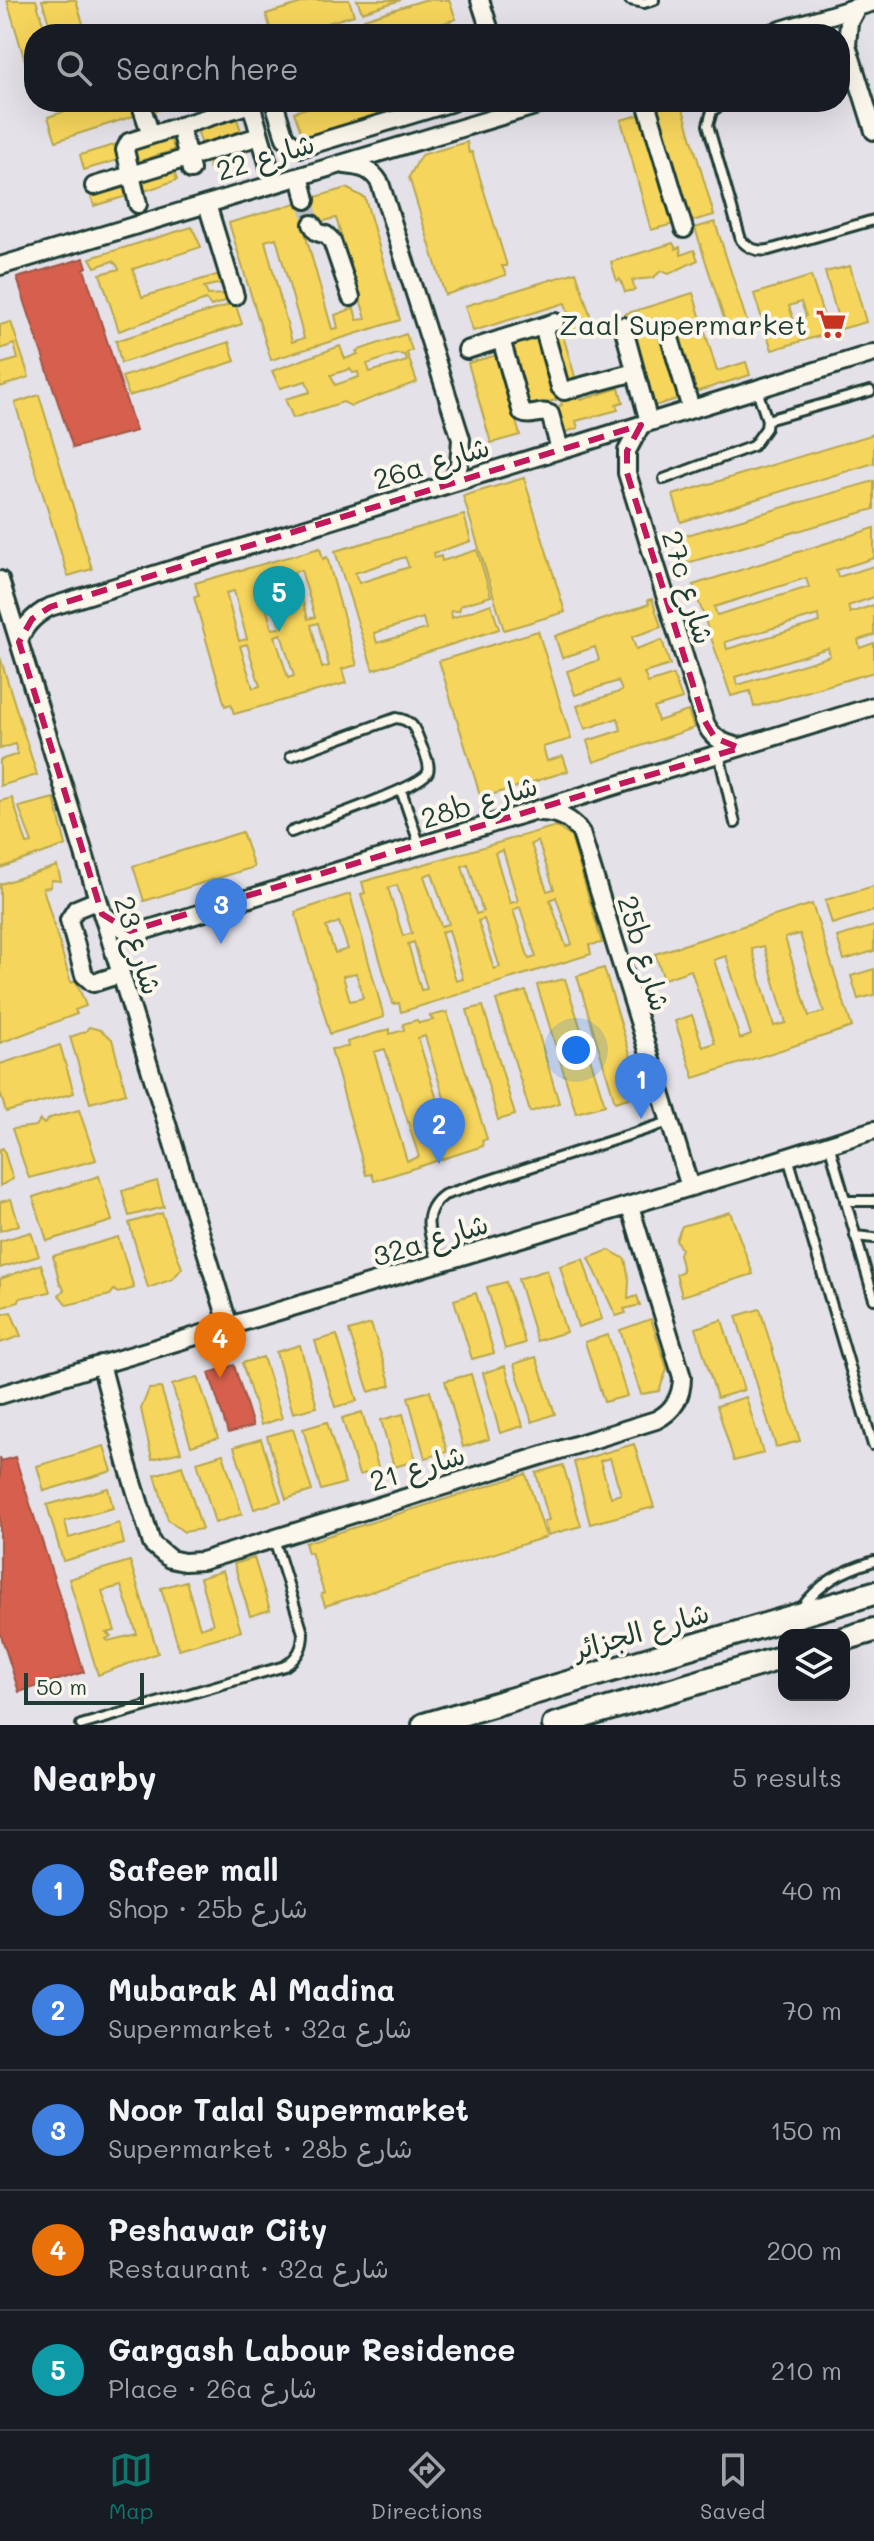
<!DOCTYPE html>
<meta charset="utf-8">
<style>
body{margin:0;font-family:Mali,"Playpen Sans Arabic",sans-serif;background:#242831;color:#f1f3f6}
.controls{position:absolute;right:24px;bottom:24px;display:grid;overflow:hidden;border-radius:16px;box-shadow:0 8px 32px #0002}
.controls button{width:72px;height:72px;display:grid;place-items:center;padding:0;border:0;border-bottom:2px solid #363941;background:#171b24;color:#f1f3f6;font:40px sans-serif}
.scale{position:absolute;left:24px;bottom:20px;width:120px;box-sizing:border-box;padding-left:8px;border:4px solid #1f3d34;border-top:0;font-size:22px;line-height:28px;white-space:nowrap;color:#1f3d34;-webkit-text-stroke:6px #fbf7ec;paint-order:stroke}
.you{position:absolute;left:576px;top:1050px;width:28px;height:28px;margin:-20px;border:6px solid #fff;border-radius:50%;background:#1a73e8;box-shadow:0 0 0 12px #1a73e833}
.badge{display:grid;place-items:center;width:52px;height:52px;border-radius:50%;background:#0f766e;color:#fff;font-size:26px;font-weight:700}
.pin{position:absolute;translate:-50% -66px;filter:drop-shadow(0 2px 4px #0008)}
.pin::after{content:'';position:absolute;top:42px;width:28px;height:24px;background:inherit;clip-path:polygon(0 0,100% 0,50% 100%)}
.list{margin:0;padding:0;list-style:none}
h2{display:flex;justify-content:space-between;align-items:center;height:104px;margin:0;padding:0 32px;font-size:34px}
h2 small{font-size:26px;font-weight:400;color:#9ea1a6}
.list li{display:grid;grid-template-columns:52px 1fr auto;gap:24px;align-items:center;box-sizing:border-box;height:120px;padding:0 32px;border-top:2px solid #363941}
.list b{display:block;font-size:30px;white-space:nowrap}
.list p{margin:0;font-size:26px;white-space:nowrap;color:#9ea1a6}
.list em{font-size:26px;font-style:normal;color:#9ea1a6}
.icon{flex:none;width:44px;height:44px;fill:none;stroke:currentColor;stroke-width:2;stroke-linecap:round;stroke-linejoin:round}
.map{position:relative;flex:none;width:874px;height:1725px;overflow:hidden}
.search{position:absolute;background:#171b24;box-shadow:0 8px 32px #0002;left:24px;right:24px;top:24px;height:88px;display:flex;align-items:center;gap:20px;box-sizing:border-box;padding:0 28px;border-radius:32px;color:#9ea1a6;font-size:30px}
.sheet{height:704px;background:#171b24}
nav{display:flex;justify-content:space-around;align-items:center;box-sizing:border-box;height:112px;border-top:2px solid #363941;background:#171b24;font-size:22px;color:#9ea1a6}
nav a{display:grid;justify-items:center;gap:4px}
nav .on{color:#0f766e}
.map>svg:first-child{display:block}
.homes{fill:#f6d55c;stroke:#b6a750;stroke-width:2;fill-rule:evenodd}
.shops{fill:#d6604d;stroke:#9f5646;stroke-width:2}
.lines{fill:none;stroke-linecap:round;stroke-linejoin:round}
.street-tunnel{stroke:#bdc0c4;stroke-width:16;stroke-dasharray:16 8;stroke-linecap:butt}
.lane-casing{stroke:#1f3d34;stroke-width:14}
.street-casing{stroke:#1f3d34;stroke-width:22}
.secondary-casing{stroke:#1f3d34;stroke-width:28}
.lane{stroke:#fbf7ec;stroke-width:8}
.street{stroke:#fbf7ec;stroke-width:16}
.secondary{stroke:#fbf7ec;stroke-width:22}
.marked{fill:none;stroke:#c2185b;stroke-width:6;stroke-dasharray:16 10;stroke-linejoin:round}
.labels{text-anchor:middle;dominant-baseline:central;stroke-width:8;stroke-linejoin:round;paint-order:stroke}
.street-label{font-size:28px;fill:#1f3d34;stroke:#fbf7ec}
.poi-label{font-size:28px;fill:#1f3d34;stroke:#fbf7ec;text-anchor:end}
</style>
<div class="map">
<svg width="874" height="1725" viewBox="0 0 874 1725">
<rect width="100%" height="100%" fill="#e5e1e8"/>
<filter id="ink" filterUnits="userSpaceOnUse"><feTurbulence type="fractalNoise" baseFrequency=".0125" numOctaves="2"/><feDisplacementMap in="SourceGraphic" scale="16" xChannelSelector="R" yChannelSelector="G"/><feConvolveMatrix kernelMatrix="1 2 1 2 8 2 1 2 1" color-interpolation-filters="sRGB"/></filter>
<g filter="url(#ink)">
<path class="homes" d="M7,0H36L46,34H34V65L27,68Z
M42,0H76L86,34H52Z
M312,0H349L354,15L291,34H272L266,14Z
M357,0H401L362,12Z
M424,0H449L456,19L410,34H369L364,19Z
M358,21L362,34H316Z
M459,26L461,34H431Z
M93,102H136L140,114L56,141L48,117Z
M152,102H187L155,111Z
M326,102H383L386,111L303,138L294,112Z
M681,102L714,215L688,222L655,109Z
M235,113L242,134L202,146L196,125Z
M646,113L677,223L651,230L621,120Z
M170,136L174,150L134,163L130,148Z
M467,142L469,153L472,152L507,266H502L506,275L445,295L409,177L421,155Z
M117,144L121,159L84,170L80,155Z
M243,146L247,159L210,170L207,157Z
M173,168L177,180L142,192L138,180Z
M126,182L130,195L94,206L90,193Z
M346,188L365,198L400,320L271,360L229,223ZM336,218L366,319L357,320L354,308L335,315L338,328L332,329L303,226ZM276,238L304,338L292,342L265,241Z
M715,222L749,328L729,334L695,228Z
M192,227L201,247L133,269L142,297L220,274L222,283L204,287L208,295L225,294L231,299L211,306L206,300L119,331L100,274L119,269L117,265L113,261L95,267L90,258Z
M673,243L676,249L680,247L681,255L694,250L698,260L669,274L661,271L653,278L632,280L635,290L625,292L620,279L617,281L611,262Z
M850,266L866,322L841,329L825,272Z
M576,272L594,327L574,333L565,303L473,331L465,306Z
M811,276L829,333L772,350L754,294ZM801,302L806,316L794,321L789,306Z
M693,293L717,371L746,362L750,375L695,392L675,328L660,333L680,398L654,406L625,314Z
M235,303L242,324L121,363L116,341Z
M11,322L29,377L0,387V364L18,359L14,344L0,349V325Z
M561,329L576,380L565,384L549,332Z
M406,334L412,350L407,353L417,382L351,406L343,402L293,418L285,399L310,392L306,381L280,388L272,371L340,346L345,359L358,354L356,351ZM397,354L405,355L407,361L370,372L367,364ZM350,369L353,373L358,372L359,377L335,385L331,375Z
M538,335L556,400L525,408L507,344Z
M229,342L235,361L129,396L122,377Z
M497,355L520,435L491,443L468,363Z
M619,388L623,402L616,404L618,410L576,421L578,428L563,433L555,407L562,405L560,397L578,391L581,400Z
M39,395L92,569L68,576L15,403Z
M874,434V463L681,522L673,495Z
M524,478L565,612L504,630L463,496Z
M874,481V509L687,563L680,537Z
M464,515L471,541L434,553L435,558L441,556L442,561L477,550L491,596L461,605L459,611H451L452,618L491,604L499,629L373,670L335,551ZM405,557L409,567L359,583L355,573ZM423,618L426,629L377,643L374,633Z
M874,528V558L836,570L838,577L874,566V597L848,606L850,613L874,605V635L858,640L860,648L874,643V672L754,707L750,691L731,696L693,585ZM806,578L809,587L717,615L714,607ZM818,615L820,622L727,649L725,642ZM828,648L830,656L738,685L735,677Z
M320,548L323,559L327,557L357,665L342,669L346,683L234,714L231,704L225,706L194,597L199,596L195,583ZM301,570L315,617L308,619L294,572ZM267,579L280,628L272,629L259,581ZM234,591L247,639L239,641L226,593ZM318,623L329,666L322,668L311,625ZM281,634L294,676L288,678L275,636ZM247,644L260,686L253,688L240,646Z
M652,599L661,627L632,637L636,649L662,640L670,665L644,673L648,683L673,675L682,699L654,708L658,721L688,711L694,728L594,762L587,741L621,730L618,718L585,729L577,706L622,691L618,681L575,695L567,671L599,660L595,647L562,658L555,636L649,604L648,600Z
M538,631L571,739L543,747L547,761L563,756L568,771L481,798L439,661Z
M0,657L37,775L0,786V760L18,754L15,744L0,749Z
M12,798L27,844L32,843L19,807L54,798L66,845L0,868V801Z
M556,826L571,837L602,943L589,945L591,954L401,1012L399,1003L393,1004L361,894L365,893L362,882ZM538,841L554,889L547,891L531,844ZM503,850L518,901L510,903L495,853ZM468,864L483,912L476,914L462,866ZM432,873L449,924L441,926L424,876ZM397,885L412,933L403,936L388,888ZM556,897L572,944L566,946L550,900ZM520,907L536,957L529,959L513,910ZM484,919L500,967L494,969L478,921ZM449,930L463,979L456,981L441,932ZM414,942L427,989L421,990L408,944Z
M242,832L254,867L144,901L133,866Z
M57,866L61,881L52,880L50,887L43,888L71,983L76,981L86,1006L75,1010L77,1014L0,1043V884Z
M874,886V911L832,924L825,900Z
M350,894L384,1017L330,1034L295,912ZM339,922L348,949L335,953L326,927ZM356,973L363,998L350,1001L343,976Z
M812,904L852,1027L694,1078L675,1021L692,1015L703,1047L715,1043L691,970L664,979L655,954ZM800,934L824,1012L809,1016L785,938ZM764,946L786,1023L774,1026L752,949ZM726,956L751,1035L740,1039L714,960Z
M874,926V951L844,960L837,937Z
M604,968L642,1094L615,1102L577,976Z
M874,969V995L858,999L851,976Z
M565,979L605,1105L576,1113L537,985Z
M526,991L559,1103L530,1112L496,1000Z
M483,1006L515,1115L498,1120L467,1010Z
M447,1012L487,1139L482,1141L483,1146L374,1181L372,1174L366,1175L331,1049L348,1047L347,1042L390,1029V1034L404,1030L403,1024L417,1020L419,1023L433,1020L430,1016ZM425,1036L457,1140L450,1142L418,1038ZM385,1049L419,1157L407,1161L374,1052Z
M89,1027L100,1030L112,1039L126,1093L90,1103L70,1037L85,1032Z
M60,1045L74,1093L6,1112L0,1092V1064Z
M79,1110L96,1160L29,1178L12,1129L36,1126L40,1120L44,1124L50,1118Z
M3,1148L13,1179L0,1186V1149Z
M99,1176L112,1221L47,1241L33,1197Z
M157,1181L164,1207L129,1216L122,1191Z
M11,1199L19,1225L0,1231V1202Z
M730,1212L753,1274L682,1296L676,1274L683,1271L679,1254L681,1249L676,1240L682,1226Z
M162,1213L182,1268L173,1279L148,1288L129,1223Z
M31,1232L39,1256L0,1268V1241Z
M118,1237L134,1288L118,1293L114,1290L110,1295L67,1305L59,1295L64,1290L63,1287L60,1284L53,1256Z
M609,1250L625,1259L629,1280L628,1299L637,1296L640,1305L624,1309L626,1313L616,1316L589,1258Z
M583,1259L602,1319L578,1327L560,1266Z
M41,1264L50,1292L20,1298L19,1302L0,1308V1279Z
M547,1270L566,1332L537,1341L518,1279Z
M506,1282L525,1343L505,1349L487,1287Z
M476,1293L494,1353L472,1359L454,1300Z
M760,1309L800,1441L776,1447L736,1316Z
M11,1312L21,1336L0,1343V1315Z
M651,1319L667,1369L659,1391L641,1394L620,1330Z
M722,1320L744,1390L717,1398L696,1328Z
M371,1324L391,1385L369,1392L349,1331Z
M337,1335L357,1401L335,1407L315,1341Z
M608,1335L627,1396L604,1402L585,1342Z
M300,1345L317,1407L293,1413L276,1352Z
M263,1357L282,1418L261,1425L242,1363Z
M536,1357L555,1414L532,1422L514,1364Z
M505,1366L523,1426L500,1433L483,1373Z
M471,1374L489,1439L463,1447L445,1381Z
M198,1377L218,1438L191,1446L172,1385Z
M161,1388L181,1452L152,1459L141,1409L149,1389Z
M430,1391L447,1452L425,1458L408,1397Z
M746,1397L763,1453L734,1461L717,1406Z
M362,1412L379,1470L359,1475L342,1418Z
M403,1414L416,1461L394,1467L381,1420Z
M327,1422L345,1483L321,1490L303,1429Z
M293,1429L312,1491L286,1499L267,1436Z
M261,1439L281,1501L254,1509L234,1447Z
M634,1444L654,1507L590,1524L574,1462ZM610,1458L621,1494L611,1497L600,1461Z
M104,1446L112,1471L44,1491L37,1466Z
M223,1454L242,1514L215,1523L197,1462Z
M563,1465L581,1526L548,1535L544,1521L549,1520L536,1473Z
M182,1466L202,1529L184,1532L168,1520L155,1475Z
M526,1474L546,1537L325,1606L321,1594L324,1593L311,1552L308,1553L305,1543Z
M108,1488L113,1508L65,1521L69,1538L119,1523L124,1544L63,1561L47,1505Z
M254,1558L270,1610L250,1616L234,1564Z
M130,1561L158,1653L98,1675L69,1579ZM121,1586L137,1634L108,1641L106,1639L111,1636L106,1633L115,1631L102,1591Z
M223,1571L241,1631L179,1649L161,1588L186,1581L200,1628L213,1624L200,1578Z"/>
<path class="shops" d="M84,258L87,267L84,269L136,431L73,448L17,278Z
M234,1365L253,1426L228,1433L209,1373Z
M15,1457L84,1672L19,1692L0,1632V1458L1,1461Z"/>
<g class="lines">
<path class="street-tunnel" d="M306,200L312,224"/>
<g class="lane-casing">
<path id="lane" d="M630,0L644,3L654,0
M725,102L712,111L708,125L741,240C749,249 757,252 769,250L874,220
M757,390L767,420
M664,479L753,446L766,428L767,420L870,391
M719,754L735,823
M291,756L396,718C412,720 415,728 420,742C423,751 431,763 428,772C421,788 313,823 291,832
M401,790L420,846
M829,1144L874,1299
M788,1157L873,1445
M845,1201H874
M855,1236L874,1238
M438,1263C431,1237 418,1214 444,1195L669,1122
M800,1610C820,1582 842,1571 874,1561
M81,1725L285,1666C298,1657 303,1648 303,1633L274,1539"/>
</g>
<g class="street-casing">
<path id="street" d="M480,0L491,34
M857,7L849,22L847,45L874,131
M768,34L874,2
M140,102L151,135
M274,102L285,138L300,148L453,102
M646,102L684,229
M251,104L274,184
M180,126L191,170
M345,165C361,167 371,168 380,183L461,439L459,465L452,483
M300,176L306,200
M94,186L260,136
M138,204L125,150L129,142L257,102
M207,204L235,296
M312,224L317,232L326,235L332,241L351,297
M0,266L548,102
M543,326L560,387L564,391L635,372
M623,326L649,422
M670,338L691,409
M501,339L522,413C532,418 541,409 550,414L560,449
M467,350L555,322
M641,425L627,451V473L704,720C711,738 722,743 739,747
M0,580L229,1326
M19,642C23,625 35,615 50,607L874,353
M539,812C557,812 571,817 581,833L690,1187
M98,900L76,909L69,920L84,975L93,983L121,974
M102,914L124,929L143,931L874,706
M101,1364L127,1463L152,1544L170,1559L184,1562L202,1561L656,1420C674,1411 682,1396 682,1377L630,1206
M0,1395L747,1170L874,1130"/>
</g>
<g class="secondary-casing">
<path id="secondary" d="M844,1639L874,1630
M424,1725L874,1593
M554,1725L784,1657"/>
</g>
<use href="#lane" class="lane"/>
<use href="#street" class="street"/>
<use href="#secondary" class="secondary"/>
</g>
</g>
<path class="marked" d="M641,425L627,451V473L704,720L715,738L740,748L130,931L102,914L19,642L32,619L50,607Z"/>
<defs>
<g id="supermarket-bare" transform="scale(2.4)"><path d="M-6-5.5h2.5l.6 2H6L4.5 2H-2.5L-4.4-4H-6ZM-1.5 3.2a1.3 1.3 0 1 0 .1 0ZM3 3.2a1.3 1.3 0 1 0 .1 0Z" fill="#c8321e" stroke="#fbf7ec" stroke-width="2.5" paint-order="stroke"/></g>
</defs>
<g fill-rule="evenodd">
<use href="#supermarket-bare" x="831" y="324"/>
</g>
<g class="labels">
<g class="street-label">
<text transform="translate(265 156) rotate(-17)">شارع 22</text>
<text transform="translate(431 462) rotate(-17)">26a شارع</text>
<text transform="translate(689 587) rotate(73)">27c شارع</text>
<text transform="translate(479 801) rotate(-17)">28b شارع</text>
<text transform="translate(139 945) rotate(73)">شارع 23</text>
<text transform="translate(645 953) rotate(73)">25b شارع</text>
<text transform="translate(430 1239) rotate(-17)">32a شارع</text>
<text transform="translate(417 1467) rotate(-17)">شارع 21</text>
<text transform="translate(641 1630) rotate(-16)">شارع الجزائر</text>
</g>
<g class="poi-label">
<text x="807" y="324">Zaal Supermarket</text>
</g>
</g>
</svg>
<div class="controls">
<button><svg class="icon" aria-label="layers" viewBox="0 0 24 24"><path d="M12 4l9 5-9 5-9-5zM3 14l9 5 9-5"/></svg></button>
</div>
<div class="scale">50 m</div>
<div class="you"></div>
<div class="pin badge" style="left:641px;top:1119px;background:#3f7fe0">1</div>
<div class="pin badge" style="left:439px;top:1164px;background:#3f7fe0">2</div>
<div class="pin badge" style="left:221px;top:944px;background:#3f7fe0">3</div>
<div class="pin badge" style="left:220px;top:1378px;background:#e8710a">4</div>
<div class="pin badge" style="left:279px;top:632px;background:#0f9aa8">5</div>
<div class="search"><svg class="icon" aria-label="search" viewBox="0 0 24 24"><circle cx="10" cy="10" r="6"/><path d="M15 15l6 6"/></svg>Search here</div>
</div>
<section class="sheet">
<h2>Nearby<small>5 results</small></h2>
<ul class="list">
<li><span class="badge" style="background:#3f7fe0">1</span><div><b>Safeer mall</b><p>Shop · 25b شارع</p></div><em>40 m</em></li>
<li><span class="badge" style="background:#3f7fe0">2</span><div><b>Mubarak Al Madina</b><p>Supermarket · 32a شارع</p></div><em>70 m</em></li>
<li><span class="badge" style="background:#3f7fe0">3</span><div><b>Noor Talal Supermarket</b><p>Supermarket · 28b شارع</p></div><em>150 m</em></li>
<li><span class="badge" style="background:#e8710a">4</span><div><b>Peshawar City</b><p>Restaurant · 32a شارع</p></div><em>200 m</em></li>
<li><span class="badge" style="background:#0f9aa8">5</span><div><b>Gargash Labour Residence</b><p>Place · 26a شارع</p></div><em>210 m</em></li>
</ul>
</section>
<nav>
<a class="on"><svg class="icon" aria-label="map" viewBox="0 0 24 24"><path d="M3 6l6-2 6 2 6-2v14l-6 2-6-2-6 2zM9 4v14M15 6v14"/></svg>Map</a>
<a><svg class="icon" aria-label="directions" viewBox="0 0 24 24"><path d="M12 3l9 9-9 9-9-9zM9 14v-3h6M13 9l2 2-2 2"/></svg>Directions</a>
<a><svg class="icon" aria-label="saved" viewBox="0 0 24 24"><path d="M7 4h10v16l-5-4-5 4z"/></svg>Saved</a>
</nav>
